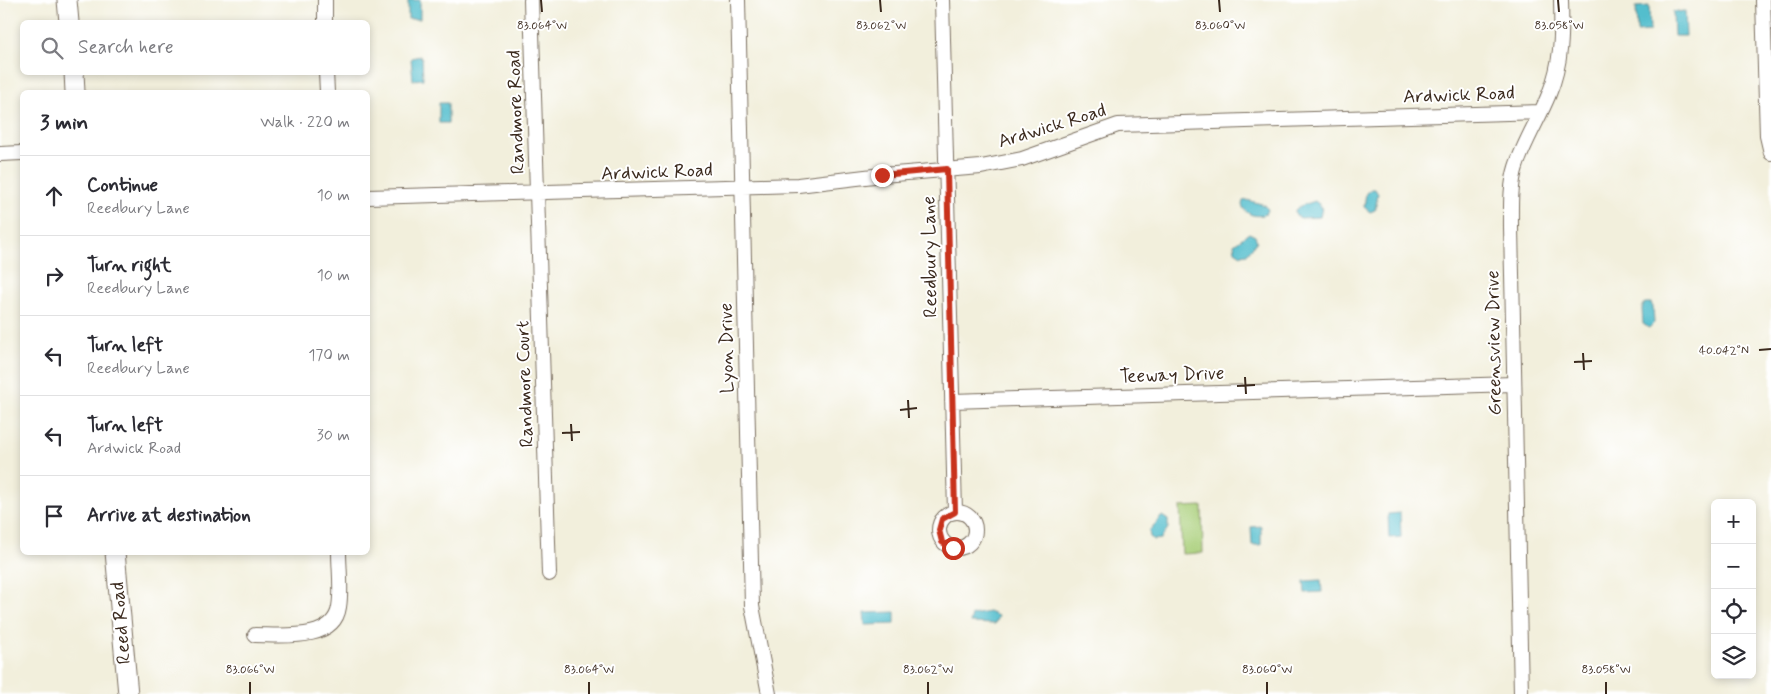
<!DOCTYPE html>
<meta charset="utf-8">
<style>
body{margin:0;font-family:Mynerve,sans-serif;background:#f2f2f3;color:#2b2b33}
.controls{position:absolute;right:15px;bottom:15px;display:grid;overflow:hidden;border-radius:8px;box-shadow:0 2px 8px #0003}
.controls button{width:45px;height:45px;display:grid;place-items:center;padding:0;border:0;border-bottom:1px solid #e1e1e2;background:#fff;color:#2b2b33;font:25px sans-serif}
.stop{position:absolute;width:15px;height:15px;margin:-11px;border:4px solid #c8321e;border-radius:50%;background:#fff}
.stop.end{background:#c8321e;border-color:#fff;box-shadow:0 1px 5px #0008}
.list{margin:0;padding:0;list-style:none}
h2{display:flex;justify-content:space-between;align-items:center;height:65px;margin:0;padding:0 20px;font-size:21px}
h2 small{font-size:16px;font-weight:400;color:#7c7c81}
.list li{display:grid;grid-template-columns:32px 1fr auto;gap:15px;align-items:center;box-sizing:border-box;height:80px;padding:0 20px;border-top:1px solid #e1e1e2}
.list b{display:block;font-size:19px;white-space:nowrap}
.list p{margin:0;font-size:16px;white-space:nowrap;color:#7c7c81}
.list em{font-size:16px;font-style:normal;color:#7c7c81}
.icon{flex:none;width:28px;height:28px;fill:none;stroke:currentColor;stroke-width:2;stroke-linecap:round;stroke-linejoin:round}
.map{position:relative;flex:none;width:1771px;height:694px;overflow:hidden}
.search{position:absolute;background:#fff;box-shadow:0 2px 8px #0003;left:20px;top:20px;width:350px;height:55px;display:flex;align-items:center;gap:12px;box-sizing:border-box;padding:0 18px;border-radius:8px;color:#7c7c81;font-size:19px}
.panel{position:absolute;background:#fff;box-shadow:0 2px 8px #0003;left:20px;top:90px;width:350px;height:465px;border-radius:8px}
.map>svg:first-child{display:block}
.green{fill:#a9cf79;stroke:#727c4c}
.water{fill:#52becd;stroke:#467476}
.lines{fill:none;stroke-linecap:round;stroke-linejoin:round}
.street-casing{stroke:#7b6f60;stroke-width:16}
.secondary-casing{stroke:#7b6f60;stroke-width:21}
.street{stroke:#fff;stroke-width:14}
.secondary{stroke:#fff;stroke-width:19}
.route{stroke:#c8321e;stroke-width:6}
.ticks{fill:none;stroke:#3b2a1e;stroke-width:2}
.labels{text-anchor:middle;dominant-baseline:central;stroke-width:4;stroke-linejoin:round;paint-order:stroke}
.street-label{font-size:19px;fill:#3b2a1e;stroke:#fff}
.ticks-label{font-size:12px;text-anchor:middle;fill:#3b2a1e;stroke:#fff;stroke-width:4;stroke-linejoin:round;paint-order:stroke}
</style>
<div class="map">
<svg width="1771" height="694" viewBox="0 0 1771 694">
<rect width="100%" height="100%" fill="#fff"/>
<filter id="ink" filterUnits="userSpaceOnUse"><feTurbulence type="fractalNoise" baseFrequency=".02" numOctaves="2"/><feDisplacementMap in="SourceGraphic" scale="10" xChannelSelector="R" yChannelSelector="G"/><feConvolveMatrix kernelMatrix="1 2 1 2 8 2 1 2 1" color-interpolation-filters="sRGB"/></filter>
<filter id="wash" filterUnits="userSpaceOnUse"><feTurbulence type="fractalNoise" baseFrequency=".0096" numOctaves="4" result="noise"/><feDisplacementMap in="SourceGraphic" scale="20" xChannelSelector="R" yChannelSelector="G"/><feGaussianBlur stdDeviation="1.12" result="paint"/><feColorMatrix in="noise" values="0 0 0 0 0 0 0 0 0 0 0 0 0 0 0 0 0 1.4 0 .05"/><feComposite in="paint" operator="in"/></filter>
<g filter="url(#wash)">
<rect width="100%" height="100%" fill="#f2efdc"/>
<path class="green" d="M1202,506L1203,553L1182,554L1180,507Z"/>
<path class="water" d="M408,0H420V19H408Z
M1649,6L1650,31L1637,32L1636,7Z
M1685,11L1686,36H1674L1673,12Z
M420,56L422,58L423,79L413,80L411,58Z
M439,103H448V123H439Z
M1371,189H1375L1378,194L1375,210L1370,212L1364,207L1366,193Z
M1247,200L1265,205L1268,210L1266,214C1257,218 1245,215 1242,205L1243,201Z
M1315,201L1322,207L1320,217L1301,218L1296,216L1295,210L1300,206Z
M1249,233L1255,236L1257,241L1247,254L1241,255L1235,251L1234,244Z
M1645,303H1651L1653,307L1654,323L1649,328L1643,324L1642,308Z
M1400,513L1401,537L1389,538L1388,514Z
M1162,516L1168,520V528L1161,539L1154,540L1150,537L1149,531Z
M1261,526V545H1252L1251,527Z
M1321,580L1322,592L1305,593L1304,581Z
M895,612V624L865,625L864,613Z
M989,612L998,616L995,624L970,623L972,615Z"/>
</g>
<g filter="url(#ink)">
<g class="lines">
<g class="street-casing">
<path id="street" d="M325,0V22
M531,0L549,574
M738,0L752,606L769,694
M942,0L955,512
M1763,0L1767,136L1771,153
M326,72L327,92
M0,154L22,153
M368,197L798,185L882,175L981,167L1022,159L1118,125L1539,112
M952,401L1514,384
M939 530a18 18 0 1 1 36 0a18 18 0 1 1-36 0Z
M255,635C281,635 334,642 339,607C342,590 339,570 339,552
M1521,694L1511,228C1511,208 1510,186 1516,167C1524,142 1539,119 1549,94C1562,63 1562,33 1561,0"/>
</g>
<g class="secondary-casing">
<path id="secondary" d="M67,0L69,22
M74,72L75,92
M115,552L128,694"/>
</g>
<use href="#street" class="street"/>
<use href="#secondary" class="secondary"/>
</g>
</g>
<g class="lines" filter="url(#ink)">
<path class="route" d="M882,175L947,169L955,512L942,519L939,530L942,542L953,548"/>
</g>
<path class="ticks" d="M541,0L542,12M880,0L881,12M1219,0L1220,12M1558,0L1559,12M1759,350L1771,349M1583,353L1584,370M1574,362L1592,361M1245,377L1246,394M1237,386L1255,385M908,400L909,418M900,410L917,408M571,424L572,441M562,433L580,432M250,682V694M589,682V694M928,682V694M1267,682V694M1606,682V694"/>
<g class="labels">
<g class="street-label">
<text transform="translate(1459 95) rotate(-2)">Ardwick Road</text>
<text transform="translate(516 112) rotate(-92)">Randmore Road</text>
<text transform="translate(1052 126) rotate(-17)">Ardwick Road</text>
<text transform="translate(657 172) rotate(-2)">Ardwick Road</text>
<text transform="translate(930 257) rotate(-91)">Reedbury Lane</text>
<text transform="translate(1494 343) rotate(-91)">Greensview Drive</text>
<text transform="translate(727 348) rotate(-91)">Lyon Drive</text>
<text transform="translate(1172 375) rotate(-2)">Teeway Drive</text>
<text transform="translate(525 384) rotate(-92)">Randmore Court</text>
<text transform="translate(121 623) rotate(-95)">Reed Road</text>
</g>
</g>
<g class="ticks-label">
<text x="542" y="29">83.064°W</text>
<text x="881" y="29">83.062°W</text>
<text x="1220" y="29">83.060°W</text>
<text x="1559" y="29">83.058°W</text>
<text x="1724" y="354">40.042°N</text>
<text x="250" y="673">83.066°W</text>
<text x="589" y="673">83.064°W</text>
<text x="928" y="673">83.062°W</text>
<text x="1267" y="673">83.060°W</text>
<text x="1606" y="673">83.058°W</text>
</g>
</svg>
<div class="controls">
<button>+</button>
<button>−</button>
<button><svg class="icon" aria-label="locate" viewBox="0 0 24 24"><circle cx="12" cy="12" r="6"/><path d="M12 2v4M12 18v4M2 12h4M18 12h4"/></svg></button>
<button><svg class="icon" aria-label="layers" viewBox="0 0 24 24"><path d="M12 4l9 5-9 5-9-5zM3 14l9 5 9-5"/></svg></button>
</div>
<div class="stop" style="left:953px;top:548px"></div>
<div class="stop end" style="left:882px;top:175px"></div>
<div class="search"><svg class="icon" aria-label="search" viewBox="0 0 24 24"><circle cx="10" cy="10" r="6"/><path d="M15 15l6 6"/></svg>Search here</div>
<section class="panel">
<h2>3 min<small>Walk · 220 m</small></h2>
<ul class="list">
<li><svg class="icon" aria-label="ahead" viewBox="0 0 24 24"><path d="M12 20V5M6 11l6-6 6 6"/></svg><div><b>Continue</b><p>Reedbury Lane</p></div><em>10 m</em></li>
<li><svg class="icon" aria-label="right" viewBox="0 0 24 24"><path d="M7 20v-9h11M14 6l5 5-5 5"/></svg><div><b>Turn right</b><p>Reedbury Lane</p></div><em>10 m</em></li>
<li><svg class="icon" aria-label="left" viewBox="0 0 24 24"><path d="M17 20v-9H6M10 6l-5 5 5 5"/></svg><div><b>Turn left</b><p>Reedbury Lane</p></div><em>170 m</em></li>
<li><svg class="icon" aria-label="left" viewBox="0 0 24 24"><path d="M17 20v-9H6M10 6l-5 5 5 5"/></svg><div><b>Turn left</b><p>Ardwick Road</p></div><em>30 m</em></li>
<li><svg class="icon" aria-label="arrive" viewBox="0 0 24 24"><path d="M6 21V4h12l-3 4 3 4H6"/></svg><div><b>Arrive at destination</b></div></li>
</ul>
</section>
</div>
